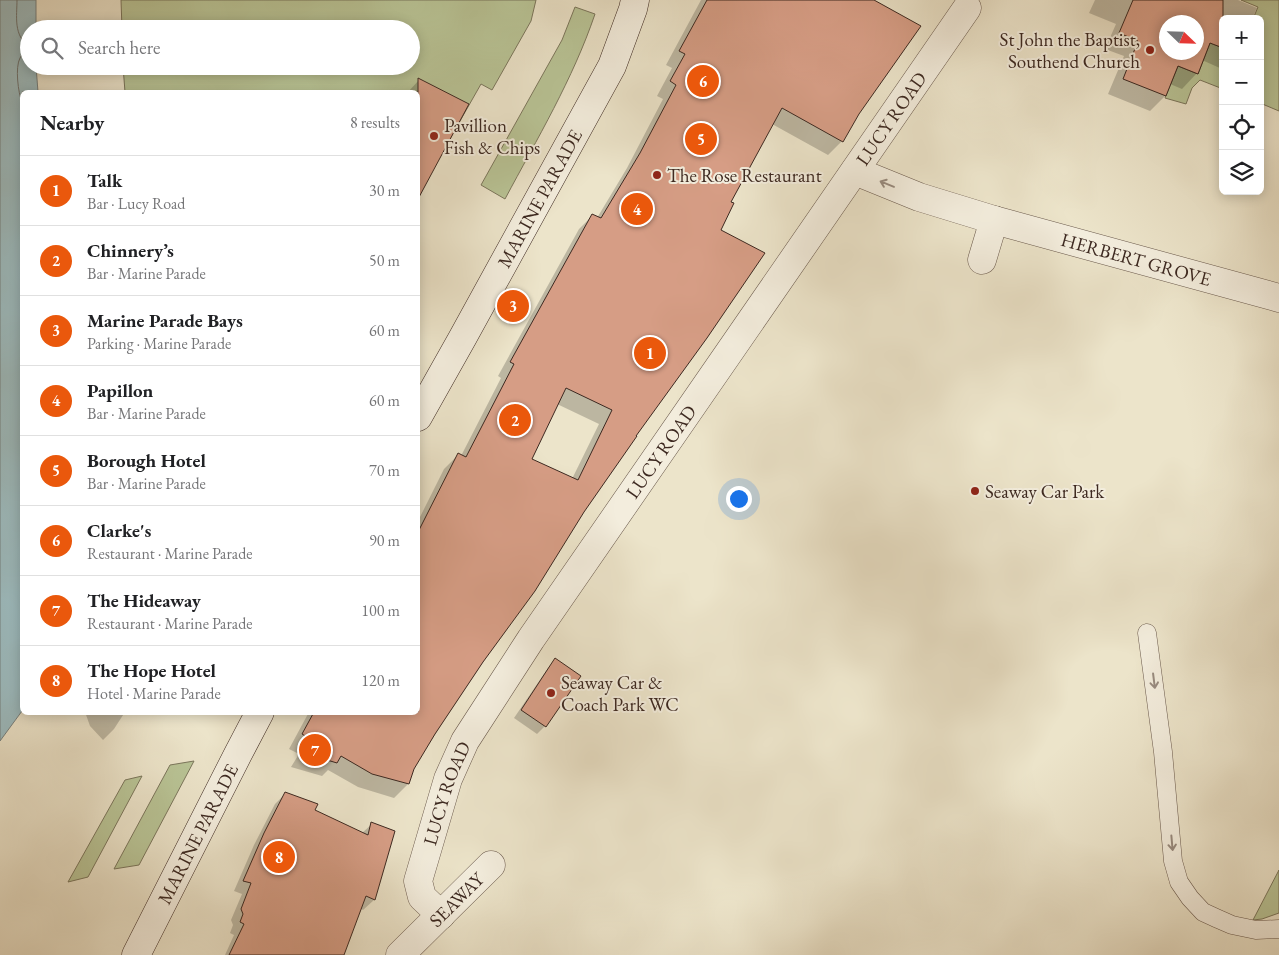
<!DOCTYPE html>
<meta charset="utf-8">
<style>
body{margin:0;font-family:"EB Garamond",serif;background:#f6f6f6;color:#202124}
.controls{position:absolute;right:15px;top:15px;display:grid;overflow:hidden;border-radius:8px;box-shadow:0 2px 12px #0003}
.controls button{width:45px;height:45px;display:grid;place-items:center;padding:0;border:0;border-bottom:1px solid #e0e0e0;background:#fff;color:#202124;font:25px sans-serif}
.compass{position:absolute;left:1159px;top:15px;width:45px;height:45px;border-radius:50%;background:#fff;box-shadow:0 2px 12px #0003;rotate:113deg}
.you{position:absolute;left:738px;top:498px;width:18px;height:18px;margin:-12px;border:4px solid #fff;border-radius:50%;background:#1a73e8;box-shadow:0 0 0 8px #1a73e833}
.badge{display:grid;place-items:center;width:32px;height:32px;border-radius:50%;background:#ea580c;color:#fff;font-size:16px;font-weight:700}
.pin{position:absolute;translate:-50% -50%;border:2px solid #fff;box-shadow:0 1px 5px #0006}
.list{margin:0;padding:0;list-style:none}
h2{display:flex;justify-content:space-between;align-items:center;height:65px;margin:0;padding:0 20px;font-size:21px}
h2 small{font-size:16px;font-weight:400;color:#757577}
.list li{display:grid;grid-template-columns:32px 1fr auto;gap:15px;align-items:center;box-sizing:border-box;height:70px;padding:0 20px;border-top:1px solid #e0e0e0}
.list b{display:block;font-size:19px;white-space:nowrap}
.list p{margin:0;font-size:16px;white-space:nowrap;color:#757577}
.list em{font-size:16px;font-style:normal;color:#757577}
.icon{flex:none;width:28px;height:28px;fill:none;stroke:currentColor;stroke-width:2;stroke-linecap:round;stroke-linejoin:round}
.map{position:relative;flex:none;width:1279px;height:955px;overflow:hidden}
.search{position:absolute;background:#fff;box-shadow:0 2px 12px #0003;left:20px;top:20px;width:400px;height:55px;display:flex;align-items:center;gap:12px;box-sizing:border-box;padding:0 18px;border-radius:28px;color:#757577;font-size:19px}
.panel{position:absolute;background:#fff;box-shadow:0 2px 12px #0003;left:20px;top:90px;width:400px;height:625px;border-radius:8px}
.map>svg:first-child{display:block}
.green{fill:#b9c496;stroke:#7b765c}
.water{fill:#9dbcc0;stroke:#778180}
.shadow{fill:#0003;fill-rule:evenodd}
.lines{fill:none;stroke-linecap:round;stroke-linejoin:round}
.shore{stroke:#6d7270;stroke-width:1}
.building{fill:#d69d85;stroke:#3d2921;fill-rule:evenodd}
.lane-casing{stroke:#69584b;stroke-width:19}
.street-casing{stroke:#69584b;stroke-width:29}
.secondary-casing{stroke:#3d2921;stroke-width:29}
.lane{stroke:#f3eddd;stroke-width:18}
.street{stroke:#f3eddd;stroke-width:28}
.secondary{stroke:#f3eddd;stroke-width:28}
.oneway{stroke:#988b7f}
.poi-dot{fill:#8f2418;stroke:#f3eddd;stroke-width:2}
.labels{text-anchor:middle;dominant-baseline:central;stroke-width:4;stroke-linejoin:round;paint-order:stroke}
.poi-label{font-size:19px;fill:#3d2921;stroke:#f3eddd;text-anchor:start}
.street-label{font-size:19px;fill:#3d2921;stroke:#f3eddd}
</style>
<div class="map">
<svg width="1279" height="955" viewBox="0 0 1279 955">
<rect width="100%" height="100%" fill="#ece4ca"/>
<filter id="stains"><feTurbulence type="fractalNoise" baseFrequency=".004" numOctaves="4"/><feColorMatrix values="0 0 0 0 .2 0 0 0 0 .09 0 0 0 0 .02 0 0 0 .5 -.17"/></filter>
<radialGradient id="worn" r=".72"><stop offset=".6" stop-color="#630" stop-opacity="0"/><stop offset="1" stop-color="#630" stop-opacity=".3"/></radialGradient>
<path class="green" d="M121,0H536L531,21L492,90L481,84L418,195V92H125L123,66H411V29H122Z
M1241,0H1279V111L1260,103V19H1253L1258,7Z
M575,7L595,14C573,79 537,139 505,199L481,185L562,40Z
M1210,43L1223,48V89L1200,80L1192,88L1186,104L1165,98L1178,66L1198,74Z
M194,761L139,865L114,869L170,765Z
M142,776L88,877L68,882L125,780Z
M1279,870V913L1262,919L1253,920Z"/>
<path class="water" d="M0,0H36V29H29V66H36L38,92H22V711L0,741Z"/>
<path class="shadow" d="M701,0H871L857,114L842,141L828,155L772,124L730,202L634,436L482,661L413,769L408,784L394,798L358,787L328,770L322,776L291,767L299,754L289,749L309,712H418V521L444,469L458,455L461,456L501,378L498,376L579,229L592,216L597,218L627,168L663,99L657,96L672,68L666,65ZM557,404L599,424L572,479L531,460Z
M1095,0H1238L1257,8L1252,19H1223L1222,69L1202,60L1197,73L1182,89L1170,84L1165,96L1150,111L1108,94L1124,56L1105,49L1116,24L1089,13ZM1166,22H1196V52H1166Z
M419,80L421,182L418,180V92H408Z
M556,660L545,726L537,734L514,718L548,668Z
M85,712H125L114,729L103,740L90,726Z
M285,794L313,811L362,833L372,824L394,832L374,900L363,910L360,908L328,955H225L234,935L230,933L233,925L231,920L242,894L234,891L254,845L275,804Z"/>
<g class="lines">
<path class="shore" d="M17,0C17,16 13,36 29,46
M22,102C18,93 15,67 20,58C22,54 25,52 29,50"/>
</g>
<path class="building" d="M707,0H874L921,26L859,114L843,142L782,108L731,202L734,203L721,230L765,253L707,338L636,436H637L584,512L535,591L483,662L435,734L414,769L409,784L372,774L341,756L337,763L304,753L312,740L302,734L314,712H418V532L458,453L466,457L514,364L510,362L592,214L601,218L640,153L676,85L670,81L685,54L679,51ZM566,388L612,410L578,480L532,459Z
M1133,0H1223V48L1210,43L1198,74L1178,66L1166,96L1123,79L1138,41L1119,33ZM1166,22H1196V52H1166Z
M418,78L469,104L418,199Z
M555,658L581,676L546,727L521,710Z
M285,792L318,804L315,810L368,835L371,822L395,831L375,900L366,896L344,955H229L244,924L240,922L243,914L241,909L251,883L243,881L264,833Z"/>
<g class="lines">
<g class="lane-casing">
<path id="lane" d="M1147,633L1163,752L1173,861L1179,882L1190,898L1203,912L1216,918L1232,925L1256,930L1279,929"/>
</g>
<g class="street-casing">
<g id="street">
<path id="s1" d="M855,171L919,197L994,220L1279,298"/>
<path d="M982,260L994,220"/>
<path id="s2" d="M441,915L422,897L418,881L448,779L465,741L531,639L967,8"/>
<path id="s3" d="M400,955L491,865"/>
</g>
</g>
<g class="secondary-casing">
<g id="secondary">
<path id="s4" d="M418,417L463,337L612,66L633,9L635,0"/>
<path id="s5" d="M136,955L238,754L260,712"/>
</g>
</g>
<use href="#lane" class="lane"/>
<use href="#street" class="street"/>
<use href="#secondary" class="secondary"/>
</g>
<defs><path id="oneway-shaft" d="M-6 0H5M1.5-3L5.5 0L1.5 3" fill="none" stroke-width="1.6" stroke-linecap="round" stroke-linejoin="round" transform="scale(1.25)"/></defs>
<g class="oneway">
<use href="#oneway-shaft" transform="translate(887 184) rotate(-158)"/>
<use href="#oneway-shaft" transform="translate(1154 681) rotate(83)"/>
<use href="#oneway-shaft" transform="translate(1172 843) rotate(85)"/>
</g>
<g class="poi-dot">
<circle cx="1150" cy="50" r="5"/>
<circle cx="434" cy="136" r="5"/>
<circle cx="657" cy="175" r="5"/>
<circle cx="975" cy="491" r="5"/>
<circle cx="551" cy="693" r="5"/>
</g>
<g class="labels">
<g class="poi-label">
<text x="1140" y="39" text-anchor="end">St John the Baptist,<tspan x="1140" dy="22">Southend Church</tspan></text>
<text x="444" y="125">Pavillion<tspan x="444" dy="22">Fish &amp; Chips</tspan></text>
<text x="667" y="175">The Rose Restaurant</text>
<text x="985" y="491">Seaway Car Park</text>
<text x="561" y="682">Seaway Car &amp;<tspan x="561" dy="22">Coach Park WC</tspan></text>
</g>
<g class="street-label">
<text stroke="none"><textPath href="#s2" startOffset="945">LUCY ROAD</textPath></text>
<text stroke="none"><textPath href="#s4" startOffset="250">MARINE PARADE</textPath></text>
<text stroke="none"><textPath href="#s1" startOffset="295">HERBERT GROVE</textPath></text>
<text stroke="none"><textPath href="#s2" startOffset="540">LUCY ROAD</textPath></text>
<text stroke="none"><textPath href="#s2" startOffset="135">LUCY ROAD</textPath></text>
<text stroke="none"><textPath href="#s5" startOffset="136">MARINE PARADE</textPath></text>
<text stroke="none"><textPath href="#s3" startOffset="79">SEAWAY</textPath></text>
</g>
</g>
<rect width="100%" height="100%" filter="url(#stains)"/>
<rect width="100%" height="100%" fill="url(#worn)"/>
</svg>
<div class="controls">
<button>+</button>
<button>−</button>
<button><svg class="icon" aria-label="locate" viewBox="0 0 24 24"><circle cx="12" cy="12" r="6"/><path d="M12 2v4M12 18v4M2 12h4M18 12h4"/></svg></button>
<button><svg class="icon" aria-label="layers" viewBox="0 0 24 24"><path d="M12 4l9 5-9 5-9-5zM3 14l9 5 9-5"/></svg></button>
</div>
<svg class="compass" viewBox="-18 -18 36 36"><path d="M0-13l5 13h-10z" fill="#e53935"/><path d="M0 13l5-13h-10z" fill="#757577"/></svg>
<div class="you"></div>
<div class="pin badge" style="left:650px;top:353px">1</div>
<div class="pin badge" style="left:515px;top:420px">2</div>
<div class="pin badge" style="left:513px;top:306px">3</div>
<div class="pin badge" style="left:637px;top:209px">4</div>
<div class="pin badge" style="left:701px;top:139px">5</div>
<div class="pin badge" style="left:703px;top:81px">6</div>
<div class="pin badge" style="left:315px;top:750px">7</div>
<div class="pin badge" style="left:279px;top:857px">8</div>
<div class="search"><svg class="icon" aria-label="search" viewBox="0 0 24 24"><circle cx="10" cy="10" r="6"/><path d="M15 15l6 6"/></svg>Search here</div>
<section class="panel">
<h2>Nearby<small>8 results</small></h2>
<ul class="list">
<li><span class="badge">1</span><div><b>Talk</b><p>Bar · Lucy Road</p></div><em>30 m</em></li>
<li><span class="badge">2</span><div><b>Chinnery’s</b><p>Bar · Marine Parade</p></div><em>50 m</em></li>
<li><span class="badge">3</span><div><b>Marine Parade Bays</b><p>Parking · Marine Parade</p></div><em>60 m</em></li>
<li><span class="badge">4</span><div><b>Papillon</b><p>Bar · Marine Parade</p></div><em>60 m</em></li>
<li><span class="badge">5</span><div><b>Borough Hotel</b><p>Bar · Marine Parade</p></div><em>70 m</em></li>
<li><span class="badge">6</span><div><b>Clarke's</b><p>Restaurant · Marine Parade</p></div><em>90 m</em></li>
<li><span class="badge">7</span><div><b>The Hideaway</b><p>Restaurant · Marine Parade</p></div><em>100 m</em></li>
<li><span class="badge">8</span><div><b>The Hope Hotel</b><p>Hotel · Marine Parade</p></div><em>120 m</em></li>
</ul>
</section>
</div>
